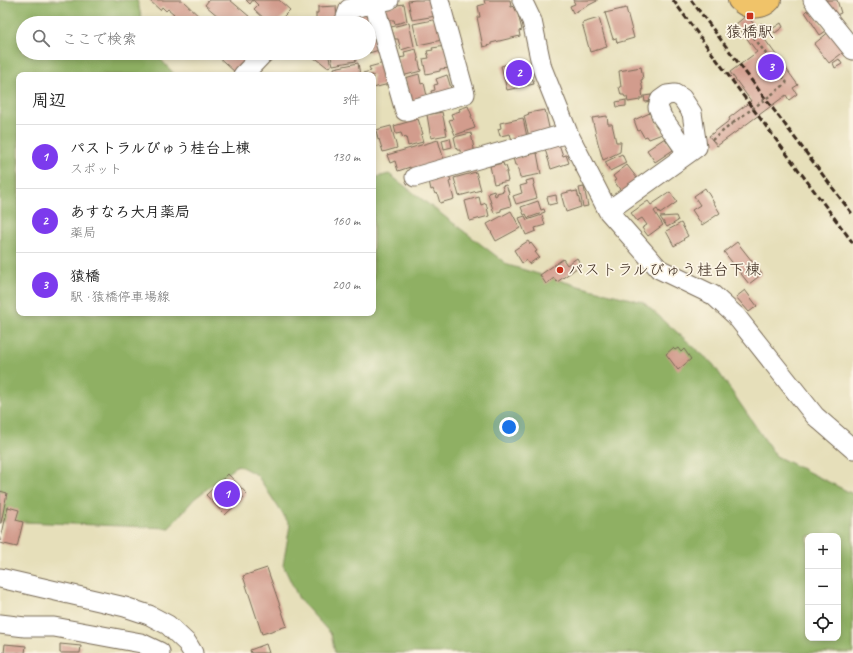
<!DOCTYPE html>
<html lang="ja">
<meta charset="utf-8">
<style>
body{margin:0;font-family:Caveat,"Klee One",sans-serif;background:#f2f2f2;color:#222}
.controls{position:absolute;right:12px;bottom:12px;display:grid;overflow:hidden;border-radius:8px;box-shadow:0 2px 6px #0003}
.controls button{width:36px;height:36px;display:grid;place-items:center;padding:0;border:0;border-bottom:1px solid #e0e0e0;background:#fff;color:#222;font:20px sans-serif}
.you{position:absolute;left:509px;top:427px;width:14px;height:14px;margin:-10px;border:3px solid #fff;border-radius:50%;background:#1a73e8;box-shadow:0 0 0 6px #1a73e833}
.badge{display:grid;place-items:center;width:26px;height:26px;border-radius:50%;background:#7c3aed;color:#fff;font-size:13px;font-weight:700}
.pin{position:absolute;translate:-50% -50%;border:2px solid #fff;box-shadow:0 1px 4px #0006}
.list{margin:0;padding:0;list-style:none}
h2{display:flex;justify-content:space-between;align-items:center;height:52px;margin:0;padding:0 16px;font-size:17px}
h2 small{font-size:13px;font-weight:400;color:#767676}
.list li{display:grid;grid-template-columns:26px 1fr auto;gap:12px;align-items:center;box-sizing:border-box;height:64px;padding:0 16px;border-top:1px solid #e0e0e0}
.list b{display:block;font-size:15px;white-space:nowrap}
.list p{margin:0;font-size:13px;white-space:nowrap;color:#767676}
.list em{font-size:13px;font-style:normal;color:#767676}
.icon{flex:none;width:22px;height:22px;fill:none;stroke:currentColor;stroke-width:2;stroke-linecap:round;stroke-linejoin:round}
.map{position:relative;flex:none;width:853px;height:653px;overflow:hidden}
.search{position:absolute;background:#fff;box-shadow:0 2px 6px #0003;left:16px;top:16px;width:360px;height:44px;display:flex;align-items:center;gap:10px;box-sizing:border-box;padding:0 14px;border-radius:22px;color:#767676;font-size:15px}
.panel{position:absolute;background:#fff;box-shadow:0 2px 6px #0003;left:16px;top:72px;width:360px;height:244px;border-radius:8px}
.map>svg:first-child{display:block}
.forest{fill:#8fb063;stroke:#656d40;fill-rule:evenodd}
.building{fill:#d29c8d}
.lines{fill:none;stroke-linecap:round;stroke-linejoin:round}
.minor-casing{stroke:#776955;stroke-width:21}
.major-casing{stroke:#776955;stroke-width:24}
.path{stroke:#776955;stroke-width:2.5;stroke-dasharray:3 3;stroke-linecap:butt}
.minor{stroke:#fff;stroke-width:19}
.major{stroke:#f0c369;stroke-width:22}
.rail{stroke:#3b2a1e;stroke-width:3;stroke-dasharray:6 3;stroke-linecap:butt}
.path-bridge{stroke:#776955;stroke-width:2.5;stroke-dasharray:3 3;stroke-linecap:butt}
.poi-dot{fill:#c8321e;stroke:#fcf5e5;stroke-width:1.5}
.labels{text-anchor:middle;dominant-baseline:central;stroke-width:3.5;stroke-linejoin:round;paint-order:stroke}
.poi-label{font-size:16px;fill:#3b2a1e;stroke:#fcf5e5}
</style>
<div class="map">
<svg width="853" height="653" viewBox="0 0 853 653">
<rect width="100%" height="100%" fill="#fcf5e5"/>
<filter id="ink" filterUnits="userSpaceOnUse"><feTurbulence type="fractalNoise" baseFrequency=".025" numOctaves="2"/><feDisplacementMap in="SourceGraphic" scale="8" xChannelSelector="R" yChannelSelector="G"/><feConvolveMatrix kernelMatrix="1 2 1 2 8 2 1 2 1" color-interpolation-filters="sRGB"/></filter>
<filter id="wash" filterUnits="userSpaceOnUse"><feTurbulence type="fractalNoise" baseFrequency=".012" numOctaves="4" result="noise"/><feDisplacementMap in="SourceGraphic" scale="16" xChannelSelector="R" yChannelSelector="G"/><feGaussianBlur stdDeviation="0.9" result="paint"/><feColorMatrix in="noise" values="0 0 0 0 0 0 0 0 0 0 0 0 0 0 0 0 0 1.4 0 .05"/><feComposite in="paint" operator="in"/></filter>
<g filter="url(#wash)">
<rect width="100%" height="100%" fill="#e6dfba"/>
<path class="forest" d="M0,0H137L143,23H23V53H155L175,75H19V313H373V178L389,174L508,265L582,287L643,302L713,364L776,456L853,494V653H335L331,634L299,599L283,565L290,525L257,475L238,465L194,499L169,528L0,521ZM808,536H838V638H808Z"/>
<g id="blocks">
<path class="building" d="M149,0H182L206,23H187L185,21L184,23H178L171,17L174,14L168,9L166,11L162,7L160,10Z
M209,0H230L257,23H233L232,22L226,23L205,5Z
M246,0H279L290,10L277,23H269L254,9L258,5L253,0L250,4Z
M415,0H433L436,16L412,20L408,1Z
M484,0H510L511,7L516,6L522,30L519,31L520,36L491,43V45L483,47L477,17H480L478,6L485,4Z
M573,0H597V1L573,13L570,6L575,4Z
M821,0H837L841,13L834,16Z
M404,4L407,21L395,24L394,20H390L389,17L386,18L384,7Z
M336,6L337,22L319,23V20L316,21V13H318V7Z
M626,8L634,38L617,43L616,38L613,39L605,13Z
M807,10L808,12L811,10L826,31L820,35L805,12Z
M367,11L370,27L372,26L374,33L369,34V23H351L350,18Z
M747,15L798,85L793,88L797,94L789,100L786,95L717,146L709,136L730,120L729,118L751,101L730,72L757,52L736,24Z
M599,18L607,47L590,52L582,23Z
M438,19L442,40L418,45L413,24Z
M409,23L414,46L401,50L398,39H395L391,27Z
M781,23L783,27L775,33L772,29Z
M830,31L845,51L829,63L814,44Z
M373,36L375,42L377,41L379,50L369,53V37Z
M446,46L450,68L440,69V71L426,74L423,59L429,58L427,51L433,50L432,48Z
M416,49L421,71L402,76L398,58L405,57L404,52Z
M214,53H242L248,59L236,73Z
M311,53H328L331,66L327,67L317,59H315Z
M330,53H354L356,61L333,65Z
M839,59L842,64L835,68L833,63Z
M524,60L527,74L531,73L534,84L507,90L501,66Z
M358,63L360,75H335L334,68Z
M384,63L389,84L373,88V75H364L363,73L371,71L369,67Z
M641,67L643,79L641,80L643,91H642L643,98H640V100L628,102L627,97H625L624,95H621L619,87H621L619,71Z
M419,74L421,84L424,83L427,96L410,102L405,78Z
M447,75L451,88L454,87L455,90L433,99L431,91L435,90L434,85L438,84L436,79Z
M651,95L652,101L645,102L644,96Z
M626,100V106L617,107L616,102Z
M468,106L472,116H471L475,128L455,135L449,120L453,119L451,114L460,111L459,109Z
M545,110L550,132L529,137L524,116L529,114L528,113Z
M442,112L447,135L431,138L427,115Z
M652,112L662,134L649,139L647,136L644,137L640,130L638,131L634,120Z
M607,116L608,124H612L616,142H621L620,152L603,160L598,143L592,118Z
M523,118L527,137L512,140L510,134L500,136L498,129L501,128L500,123Z
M418,119L423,134L421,135L423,142L408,146L406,137L403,138L401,133L396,134L394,126Z
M391,126L397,148L383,152L379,139L378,140L376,130Z
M471,133L474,149L473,150V152L461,157L460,150H457L454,137Z
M450,138L452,147L444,149L442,140Z
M665,138L673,150L655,162L647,150Z
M438,140L444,160L411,170L410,167L398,171L395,161L390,163L387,155Z
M559,144L563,156L566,155L569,163L551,169L545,149Z
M537,153L541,174L520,178L517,165H515L513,158Z
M622,154L626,163L610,171L605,162Z
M503,163L504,166H506L508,172H506L508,181L494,184L490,166Z
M627,165L640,182L624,195L614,181L616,180L613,176Z
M476,172L481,190L459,196L454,178Z
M449,175L451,181L449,182L454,199L440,203L437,193L435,194L433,189L431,190L429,181Z
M533,179L534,184L533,185L537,198L516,204L513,196L522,193L520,186L527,184L526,181Z
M506,185L509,193L508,194L511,206L501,209V211L494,213L488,193L494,191L495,196L497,195V193L504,191L502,186Z
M584,187L588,206L583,207L579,188Z
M705,188L720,213L702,225L692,210L700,205L694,196Z
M572,191V192L577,191L581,207L566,212L561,194Z
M670,192L677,202L660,214L657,209L654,211L663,225L648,236L642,228L647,225L642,218L637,221L631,213L648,201L651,205Z
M556,195L557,203L549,205L547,197Z
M479,197L481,205L486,203L489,216L470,221L465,201Z
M538,201L541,210L544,209L545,212L528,218L526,214L524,215L521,207Z
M511,211L520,228L496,241L487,224Z
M542,215L545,225L535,228L536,231L526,235L519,218L525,216L527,220Z
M676,216L678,221L667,227L660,217Z
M681,223L688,236L683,239L684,240L674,246L666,231Z
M528,241L530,244L531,243L537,251L535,252L539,257L529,264L526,260L522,263L514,250Z
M737,242L762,274L749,284L724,252Z
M577,258L581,265L557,282L554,278L546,284L540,275L563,259L567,265Z
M745,290L757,306L749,312L736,297Z
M673,348L675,350L678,348L681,352L684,349L691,359L678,370L666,354Z
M228,474L247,494L225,515L206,495Z
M0,491L7,493L1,523H0Z
M8,507L19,510L16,520L23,522L17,547L0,543Z
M267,568L287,626L262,634L243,576Z
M5,644L26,646L25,653H4Z
M60,644L81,646L80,653H60Z
M266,644L269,653H251L250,650Z"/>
</g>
</g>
<g filter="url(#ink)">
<use href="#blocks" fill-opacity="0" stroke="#776955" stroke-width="1"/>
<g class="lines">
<g class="minor-casing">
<path id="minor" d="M522,0L532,21L542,68L568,133L608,211L659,269L713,295L736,316L815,416L853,449
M813,0L853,50
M374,3L405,111L465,94L439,0
M344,23L349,9L389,0
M243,75L264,53
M415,177L568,133
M608,211L686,155L684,148L662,117L658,107L660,100L667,95L675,94L682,98L692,113L697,147L686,155
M0,578L125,607L149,615L168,625L187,643L193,653
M0,624L25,627H54L141,643L160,652V653"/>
</g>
<g class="major-casing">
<path id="major" d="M739,0C740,1 742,3 744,4C752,9 764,7 770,0"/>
</g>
<path class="path" d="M761,23L759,32L753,36L787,83
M712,140L733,123"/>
<use href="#minor" class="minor"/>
<use href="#major" class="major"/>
<path class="rail" d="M673,0L742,94L853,243
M691,0L853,215"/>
<path class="path-bridge" d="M733,123L787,83"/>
</g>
</g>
<g class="poi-dot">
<rect x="746" y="12" width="8" height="8" rx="2"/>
<circle cx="560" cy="270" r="4"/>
</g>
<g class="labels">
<g class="poi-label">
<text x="750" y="32">猿橋駅</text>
<text x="568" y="270" text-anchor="start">パストラルびゅう桂台下棟</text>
</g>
</g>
</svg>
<div class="controls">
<button>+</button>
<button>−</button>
<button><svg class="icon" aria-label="locate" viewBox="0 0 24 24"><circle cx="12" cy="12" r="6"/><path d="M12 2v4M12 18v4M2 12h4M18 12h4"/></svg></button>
</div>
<div class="you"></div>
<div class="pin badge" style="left:227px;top:494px">1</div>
<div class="pin badge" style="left:519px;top:73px">2</div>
<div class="pin badge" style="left:771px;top:67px">3</div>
<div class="search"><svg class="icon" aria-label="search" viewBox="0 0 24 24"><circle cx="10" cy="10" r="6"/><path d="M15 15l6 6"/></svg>ここで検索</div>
<section class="panel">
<h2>周辺<small>3件</small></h2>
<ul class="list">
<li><span class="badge">1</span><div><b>パストラルびゅう桂台上棟</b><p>スポット</p></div><em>130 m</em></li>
<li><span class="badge">2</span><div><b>あすなろ大月薬局</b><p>薬局</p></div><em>160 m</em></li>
<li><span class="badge">3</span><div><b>猿橋</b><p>駅 · 猿橋停車場線</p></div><em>200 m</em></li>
</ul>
</section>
</div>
